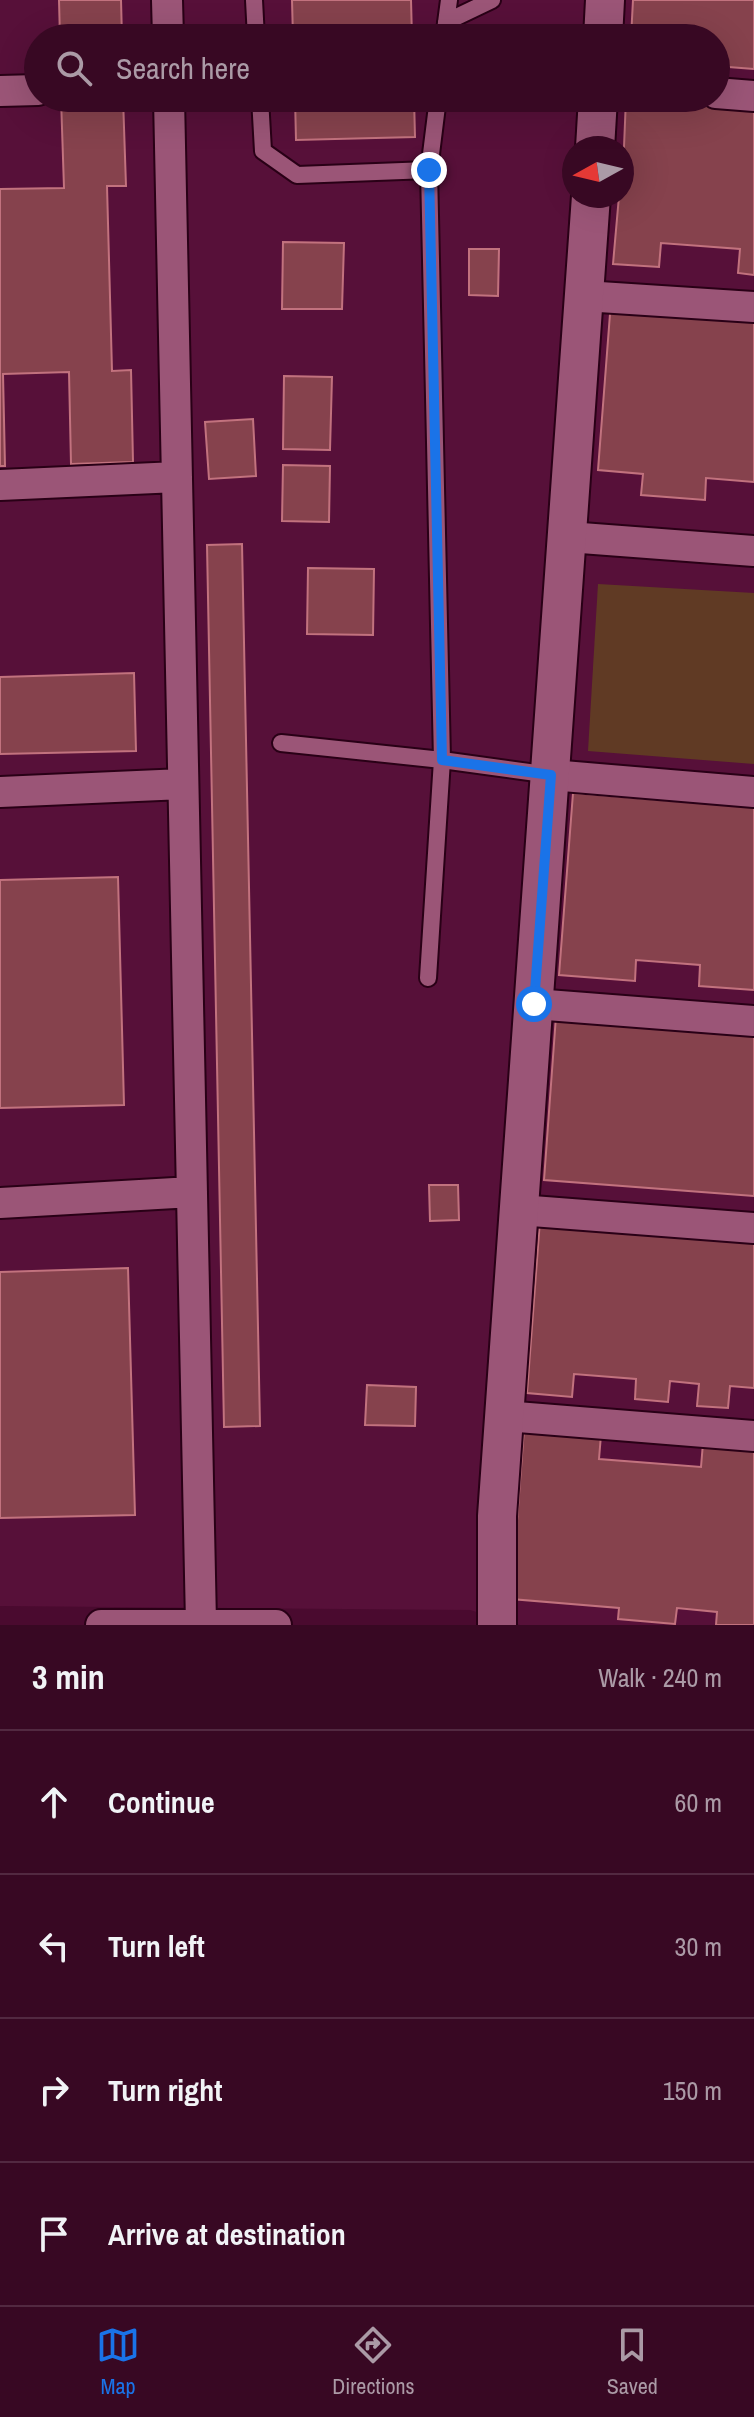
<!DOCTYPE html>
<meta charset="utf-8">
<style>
body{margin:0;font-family:"Archivo Narrow",sans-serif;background:#3f112b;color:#f1f3f6}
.compass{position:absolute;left:562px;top:136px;width:72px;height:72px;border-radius:50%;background:#380823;box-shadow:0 8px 32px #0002;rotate:262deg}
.stop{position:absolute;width:24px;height:24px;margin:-18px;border:6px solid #1a73e8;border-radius:50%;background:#fff}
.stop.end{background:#1a73e8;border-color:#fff;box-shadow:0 2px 8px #0008}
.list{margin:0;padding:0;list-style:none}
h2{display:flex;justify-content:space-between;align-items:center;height:104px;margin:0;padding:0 32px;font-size:34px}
h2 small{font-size:26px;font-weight:400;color:#ab9aa6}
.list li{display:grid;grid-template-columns:52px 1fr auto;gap:24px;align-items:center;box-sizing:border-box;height:144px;padding:0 32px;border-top:2px solid #522941}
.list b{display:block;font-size:30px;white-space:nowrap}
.list em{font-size:26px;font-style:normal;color:#ab9aa6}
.icon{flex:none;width:44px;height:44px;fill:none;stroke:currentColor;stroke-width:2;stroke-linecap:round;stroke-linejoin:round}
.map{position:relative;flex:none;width:754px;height:1625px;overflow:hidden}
.search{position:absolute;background:#380823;box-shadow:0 8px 32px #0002;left:24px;right:24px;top:24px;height:88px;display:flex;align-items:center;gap:20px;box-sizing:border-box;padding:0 28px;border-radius:44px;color:#ab9aa6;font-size:30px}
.sheet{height:680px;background:#380823}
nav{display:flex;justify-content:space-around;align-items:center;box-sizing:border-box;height:112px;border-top:2px solid #522941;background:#380823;font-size:22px;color:#ab9aa6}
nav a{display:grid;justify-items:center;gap:4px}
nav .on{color:#1a73e8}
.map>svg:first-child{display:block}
.built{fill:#571039;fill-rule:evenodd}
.green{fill:#603a24}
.building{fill:#86424d;stroke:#c2727e;stroke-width:2}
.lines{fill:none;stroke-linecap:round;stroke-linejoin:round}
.service-casing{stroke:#290016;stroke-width:20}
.minor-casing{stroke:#290016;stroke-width:34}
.tertiary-casing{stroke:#290016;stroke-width:42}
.service{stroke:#9b5577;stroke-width:16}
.minor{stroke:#9b5577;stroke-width:30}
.tertiary{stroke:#9b5577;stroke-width:38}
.route{stroke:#1a73e8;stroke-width:10}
</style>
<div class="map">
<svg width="754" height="1625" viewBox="0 0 754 1625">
<rect width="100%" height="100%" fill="#4a0a2f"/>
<path class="built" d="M0,0H754V1625H520L470,1610L0,1606ZM38,38H716V98H38ZM574,148H622V196H574Z"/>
<path class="green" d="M598,584L754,593V764L588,751Z"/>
<path class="building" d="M59,0H121L122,38H60Z
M292,0H411L412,38H293Z
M633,0H754V69L716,66V38H631Z
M61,98H123L126,186H107L112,371L131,370L133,462L71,464L69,372L3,374L5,466H0V189L64,188Z
M295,98H414L415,137L296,140Z
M626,98L754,102V275L738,273L740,249L661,243L659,267L613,264L619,196H622Z
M283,242L344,243L342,309H282Z
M469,249H499L498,296L469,295Z
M611,301L754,312V482L706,478L705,500L641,495L643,474L598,470Z
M284,376L332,377L330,450L283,449Z
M253,419L256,476L209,479L205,422Z
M283,465L330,466L329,522L282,521Z
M242,544L260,1426L224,1427L207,545Z
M308,568L374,569L373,635L307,634Z
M134,673L136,751L0,754V677Z
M573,793L754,807V990L699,986L700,965L636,960L635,981L559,975Z
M118,877L124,1105L0,1108V880Z
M556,1016L754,1031V1196L544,1180Z
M429,1185H458L459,1220L430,1221Z
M540,1220L754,1236V1388L730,1386L728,1408L697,1406L699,1384L670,1381L668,1402L635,1399L636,1379L574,1374L572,1397L527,1393Z
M128,1268L135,1515L0,1518V1272Z
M367,1385L416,1387L415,1426L365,1425Z
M524,1429L601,1435L599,1459L701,1467L703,1443L754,1447V1625H716L717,1612L677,1608L675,1624L618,1619L619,1608L511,1599Z"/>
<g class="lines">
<g class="service-casing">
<path id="service" d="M254,0L256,38
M446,22L492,0
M444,38L449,0
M260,98L263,151L297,175L429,170
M438,98L429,170L442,760L551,775
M281,743L442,760L428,978"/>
</g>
<g class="minor-casing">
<path id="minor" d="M167,0L168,38
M0,91L38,90
M716,93L754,96
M169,98L201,1623
M584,296L754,307
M0,485L177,477
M568,537L754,551
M551,775L754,792
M0,792L183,784
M534,1004L754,1021
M0,1203L192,1192
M519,1210L754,1228
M504,1416L754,1436
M101,1625H276"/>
</g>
<g class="tertiary-casing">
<path id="tertiary" d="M603,38L605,0
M595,148L598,98
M497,1625V1516L591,196"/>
</g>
<use href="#service" class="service"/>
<use href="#minor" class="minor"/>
<use href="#tertiary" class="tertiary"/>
</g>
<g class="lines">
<path class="route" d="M429,170L442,760L551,775L534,1004"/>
</g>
</svg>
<svg class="compass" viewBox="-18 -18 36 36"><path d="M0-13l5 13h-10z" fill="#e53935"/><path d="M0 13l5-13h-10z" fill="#ab9aa6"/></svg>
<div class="stop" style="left:534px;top:1004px"></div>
<div class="stop end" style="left:429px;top:170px"></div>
<div class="search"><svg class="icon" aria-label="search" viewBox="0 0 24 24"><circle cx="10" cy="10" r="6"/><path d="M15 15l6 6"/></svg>Search here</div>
</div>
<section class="sheet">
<h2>3 min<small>Walk · 240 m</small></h2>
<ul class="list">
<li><svg class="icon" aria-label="ahead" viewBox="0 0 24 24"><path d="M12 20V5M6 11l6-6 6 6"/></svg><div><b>Continue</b></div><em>60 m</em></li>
<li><svg class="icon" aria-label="left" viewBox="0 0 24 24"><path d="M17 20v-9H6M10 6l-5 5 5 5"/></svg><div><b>Turn left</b></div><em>30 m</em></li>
<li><svg class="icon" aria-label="right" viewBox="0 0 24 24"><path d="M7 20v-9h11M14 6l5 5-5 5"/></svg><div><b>Turn right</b></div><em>150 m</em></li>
<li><svg class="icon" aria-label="arrive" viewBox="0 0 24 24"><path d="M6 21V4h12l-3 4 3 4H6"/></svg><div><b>Arrive at destination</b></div></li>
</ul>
</section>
<nav>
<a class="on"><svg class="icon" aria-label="map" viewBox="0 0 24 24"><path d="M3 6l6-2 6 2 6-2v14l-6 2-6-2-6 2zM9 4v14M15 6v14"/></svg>Map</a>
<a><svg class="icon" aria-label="directions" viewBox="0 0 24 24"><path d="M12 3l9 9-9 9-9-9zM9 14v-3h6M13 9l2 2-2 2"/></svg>Directions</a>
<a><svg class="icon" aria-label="saved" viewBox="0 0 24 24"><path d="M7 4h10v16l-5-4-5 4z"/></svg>Saved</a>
</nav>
